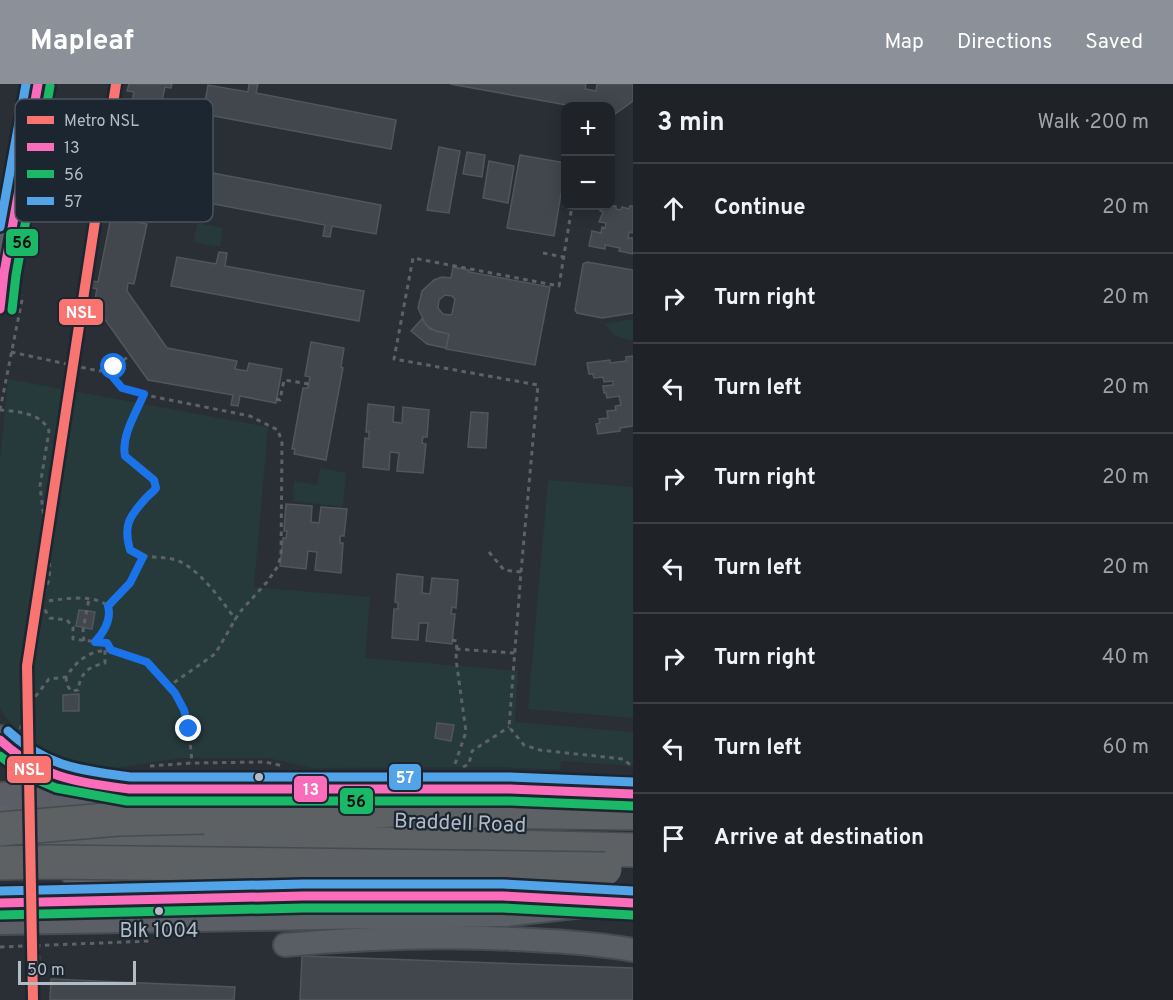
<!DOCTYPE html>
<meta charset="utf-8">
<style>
body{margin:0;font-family:Overpass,sans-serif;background:#2c2f34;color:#f1f3f6}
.controls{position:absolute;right:18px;top:18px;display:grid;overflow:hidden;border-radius:12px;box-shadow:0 3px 15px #0003}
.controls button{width:54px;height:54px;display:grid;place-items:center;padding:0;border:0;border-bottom:2px solid #3c4045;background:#1f2328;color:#f1f3f6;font:30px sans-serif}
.scale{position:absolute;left:18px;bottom:15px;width:118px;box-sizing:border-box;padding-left:6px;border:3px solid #b2bcc7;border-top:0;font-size:16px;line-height:21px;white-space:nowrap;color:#b2bcc7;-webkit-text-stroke:4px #1c2630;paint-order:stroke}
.stop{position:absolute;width:18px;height:18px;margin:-14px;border:4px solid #1a73e8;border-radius:50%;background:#fff}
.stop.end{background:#1a73e8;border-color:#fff;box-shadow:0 2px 6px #0008}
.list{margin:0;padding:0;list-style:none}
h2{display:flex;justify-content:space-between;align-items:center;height:78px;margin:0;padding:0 24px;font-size:26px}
h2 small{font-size:20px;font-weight:400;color:#a1a4a8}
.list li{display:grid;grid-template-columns:39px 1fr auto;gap:18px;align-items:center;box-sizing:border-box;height:90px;padding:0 24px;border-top:2px solid #3c4045}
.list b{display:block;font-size:22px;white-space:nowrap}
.list em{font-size:20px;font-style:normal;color:#a1a4a8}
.icon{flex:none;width:33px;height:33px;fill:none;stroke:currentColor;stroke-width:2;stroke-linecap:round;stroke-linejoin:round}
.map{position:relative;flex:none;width:633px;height:916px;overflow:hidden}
header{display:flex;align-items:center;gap:36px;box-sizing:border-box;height:84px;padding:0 30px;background:#8c9099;color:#fff}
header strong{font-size:28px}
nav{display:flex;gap:33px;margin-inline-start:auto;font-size:21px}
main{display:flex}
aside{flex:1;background:#1f2328}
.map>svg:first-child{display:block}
.green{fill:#26393b}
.building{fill:#41474c;stroke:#51565d;stroke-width:1.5;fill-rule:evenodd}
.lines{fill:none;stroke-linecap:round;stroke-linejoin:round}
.minor-casing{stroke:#474b50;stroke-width:26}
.major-casing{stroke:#464c52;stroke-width:32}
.highway-casing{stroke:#464b51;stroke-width:36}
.path{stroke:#5c6267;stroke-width:3;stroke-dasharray:4.5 4.5;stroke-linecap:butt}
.minor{stroke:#585e63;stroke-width:22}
.major{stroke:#5b5f65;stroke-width:28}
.highway{stroke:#5d6164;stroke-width:33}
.highway-bridge-casing{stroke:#464b51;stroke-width:36;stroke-linecap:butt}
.highway-bridge{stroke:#5d6164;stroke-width:33}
.bus-1-casing{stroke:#1c2630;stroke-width:14}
.bus-2-casing{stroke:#1c2630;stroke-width:14}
.bus-3-casing{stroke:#1c2630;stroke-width:14}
.bus-1{stroke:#fb6dba;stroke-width:9}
.bus-2{stroke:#1ab867;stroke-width:9}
.bus-3{stroke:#53a3e8;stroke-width:9}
.metro-1-casing{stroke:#1c2630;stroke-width:15}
.metro-1{stroke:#fa7571;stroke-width:10}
.route{stroke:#1a73e8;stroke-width:8}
.bus-dot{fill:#b2bcc7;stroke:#1c2630;stroke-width:2}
.labels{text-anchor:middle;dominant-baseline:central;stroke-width:4.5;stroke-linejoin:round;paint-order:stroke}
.bus-label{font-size:20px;fill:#b2bcc7;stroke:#1c2630}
.street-label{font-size:21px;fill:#b2bcc7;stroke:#1c2630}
.key{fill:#1c2630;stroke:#49535d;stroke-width:1.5}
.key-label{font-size:16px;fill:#b2bcc7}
.line-badge{stroke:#1c2630;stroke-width:2}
.badge-label{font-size:16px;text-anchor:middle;font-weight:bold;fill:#fff}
.pale-badge-label{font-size:16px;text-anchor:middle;font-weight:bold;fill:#111}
</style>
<header>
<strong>Mapleaf</strong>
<nav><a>Map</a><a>Directions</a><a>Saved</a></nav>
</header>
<main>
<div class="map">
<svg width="633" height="916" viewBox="0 0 633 916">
<rect width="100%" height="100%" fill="#292f35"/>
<path class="green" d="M197,139L223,144L220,163L194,158Z
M633,235V257L615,252L605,240Z
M8,295L268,343L254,503L370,513L365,574L518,587L515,638L633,648V682L561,677L560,686L500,683L313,684L267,674H182L103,686L72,681L41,667L24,654L5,633L0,624V376Z
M320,384L346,389L343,423L293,417L294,397L317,401Z
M548,396L633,403V634L528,625Z"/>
<path class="building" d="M129,0H172L171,4L165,3L162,17L168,19L156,82L150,81L148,95H153L147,128L112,122L119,85L113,84L114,77L120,78L134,8L127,7Z
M249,0H258L256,9L396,36L391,65L203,30L208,1L248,8Z
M450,0H586L585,5L596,7L597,0H633V17L615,30H610V22H572Z
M439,63L460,67L449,129L427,126Z
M467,68L485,71L482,93L463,90Z
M520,71L566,79L554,152L507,144Z
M489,77L514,82L508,119L483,114Z
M192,85L381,121L376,150L332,142L330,153L323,152L325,141L187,115Z
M601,122H616V125L621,126L622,123L629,125L630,122H633V149L629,148L628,154H633V170L619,167L620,164L605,161V165L589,162L592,147L601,149L602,143L605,144L606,139L599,138L603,128L600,127Z
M111,133L147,140L134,200L128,199L127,207L167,264L237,277L235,285L247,287L249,279L282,285L276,319L240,312L238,322L231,321L233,311L148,296L94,220L97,205L86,202L87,196L98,198Z
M219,168L227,169L225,182L364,207L359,237L171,202L177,173L216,180Z
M587,178L633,186V229L602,234L577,229L575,226L583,180Z
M453,183L469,186V188L550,203L535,281L446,265L449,250L435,247L426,241L418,224L422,207L434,196L442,193L451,194ZM445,211L452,212L455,215L452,230L450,231L443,230L438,224L439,216Z
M422,235L430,245L449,250L446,264L427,260L411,247Z
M311,258L344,264L341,283L343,284L326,376L294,370L295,365H292L303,304H308L310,293L305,292Z
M633,272V342L620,344V347L598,350L596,340L600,339L599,335L608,334L607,327L616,326L615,322L621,321L619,312L607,314L606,309H604L603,302L613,301V297L604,298L603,293L594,294L593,290H589L587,279L610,276V279L626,277V273Z
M368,320L394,323L393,338L402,339L403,323L429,326L427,353H423L422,359L426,360L423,389L397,387L399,369L390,368L389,386L363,383L365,354L369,355V348H366Z
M471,328L488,329L486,364L468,363Z
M286,420L312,422L311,438L319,439L321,423L347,425L344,452H340V459H343L341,489L315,486L317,468L308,467L306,485L280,482L283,454H286L287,447H284Z
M397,490L423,493L422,509L430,510L432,494L458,496L456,524L452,523L451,530H455L452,560L426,557L428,539H419L418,556L392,554L394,525H398V519L395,518Z
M79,526L95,528L92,545L76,542Z
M79,610V627H63V611Z
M437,639L454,641L451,657L435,654Z
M302,872L633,884V916H300Z
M51,895L235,903L234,916H50Z"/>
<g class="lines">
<g class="minor-casing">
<path id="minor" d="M285,861C362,854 437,851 514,855C554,857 594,859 633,866"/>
</g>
<g class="major-casing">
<path id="major" d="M0,207L38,0
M0,656C24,681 54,694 88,699
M0,713L129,705H510L633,710
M0,836L506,828L599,817L633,819"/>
</g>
<g class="highway-casing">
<path id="highway" d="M317,729L397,726L633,729
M204,733L340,736
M2,738L11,748L38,758L86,762L300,758L633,766
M86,762L79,773L78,789L93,807L125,816"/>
</g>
<path class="path" d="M32,167L33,158
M543,169L563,173
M11,268L99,287C112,286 120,279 130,271
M107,286L122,304L135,309L250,332L278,346L282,359L281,471L278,482L267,498L239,529L215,570L169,602
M144,310C138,325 124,349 124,365C123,383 154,385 156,404C153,408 150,410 146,414C129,433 123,441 130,466C145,476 160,471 176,476C199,484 222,517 236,536
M276,315L280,316L284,296L309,300
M0,326C16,327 42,329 49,347L40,402L50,485L49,496L40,518
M0,326L23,211
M489,468L504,486L521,488L509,643L524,661L540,666L623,675L633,683
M521,488L538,301L394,275L413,174L559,202L572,122
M40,518L50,534L67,536L73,543V555L107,559L111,566L147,578L175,609L184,626L189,645L192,679
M40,518C57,516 101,507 110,526C109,539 104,549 95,558
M108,522L130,499L143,473
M452,556L457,557L456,575L466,648L454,683
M84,557L83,546L89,515
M456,565L514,569
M66,593L67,601L71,607L78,606C81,588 88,583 105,579V566
M20,645L32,617L49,595L66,593C77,576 90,566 111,566
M150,682L192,679L265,678L284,682
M463,683L469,680L472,667L509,643
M38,862L40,890
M0,863L151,857"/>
<use href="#minor" class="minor"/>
<use href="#major" class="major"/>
<use href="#highway" class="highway"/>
<g class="highway-bridge-casing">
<path id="highway-bridge" d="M0,745L118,735L204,733
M0,779L49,778L605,785"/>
</g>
<use href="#highway-bridge" class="highway-bridge"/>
<g class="bus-1-casing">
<path id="bus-1" d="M0,225L4,189L38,0
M0,656C41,694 76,698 129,705H510L633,710
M0,819L303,812H503L633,819"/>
</g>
<g class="bus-2-casing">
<path id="bus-2" d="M12,226L16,191L50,2
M0,672L24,690L56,704L127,717H510L633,722
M0,831L303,824H503L632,831"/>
</g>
<g class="bus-3-casing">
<path id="bus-3" d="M0,143L26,0
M8,647C47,683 80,686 130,693H510L633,698
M0,807L303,800H503L633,807"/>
</g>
<use href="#bus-1" class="bus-1"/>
<use href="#bus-2" class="bus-2"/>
<use href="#bus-3" class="bus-3"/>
<g class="metro-1-casing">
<path id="metro-1" d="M33,916L27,582L116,0"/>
</g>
<use href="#metro-1" class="metro-1"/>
</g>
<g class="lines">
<path class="route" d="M114,283L107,286L122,304L144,310C136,329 121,352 125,372L154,396L156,404C153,408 150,410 146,414C129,433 123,441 130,466L143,473L130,499L108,522C112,536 104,548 95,558L107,559L111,566L147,578L175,609L184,626L189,645"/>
</g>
<g class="bus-dot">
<circle cx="259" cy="693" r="5"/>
<circle cx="159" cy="827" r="5"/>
</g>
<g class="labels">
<g class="bus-label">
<text x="159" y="848">Blk 1004</text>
</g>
<g class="street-label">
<text transform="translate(460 740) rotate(2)">Braddell Road</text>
</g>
</g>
<rect x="15" y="15" width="198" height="123" rx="9" class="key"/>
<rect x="27" y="32" width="27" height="8" fill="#fa7571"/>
<rect x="27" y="59" width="27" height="8" fill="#fb6dba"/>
<rect x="27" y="86" width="27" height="8" fill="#1ab867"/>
<rect x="27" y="113" width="27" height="8" fill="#53a3e8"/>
<g class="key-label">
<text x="64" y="42">Metro NSL</text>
<text x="64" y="69">13</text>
<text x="64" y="96">56</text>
<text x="64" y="123">57</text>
</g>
<g class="line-badge">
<rect x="5" y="144" width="34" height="29" rx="6" fill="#1ab867"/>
<rect x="58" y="214" width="46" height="28" rx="6" fill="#fa7571"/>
<rect x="6" y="671" width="46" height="29" rx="6" fill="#fa7571"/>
<rect x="388" y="679" width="34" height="28" rx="6" fill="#53a3e8"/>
<rect x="293" y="691" width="35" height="28" rx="6" fill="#fb6dba"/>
<rect x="339" y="703" width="35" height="28" rx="6" fill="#1ab867"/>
</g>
<g class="badge-label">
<text x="81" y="234">NSL</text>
<text x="29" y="691">NSL</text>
<text x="405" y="699">57</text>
<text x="311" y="711">13</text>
</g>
<g class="pale-badge-label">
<text x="22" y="164">56</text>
<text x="356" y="723">56</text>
</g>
</svg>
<div class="controls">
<button>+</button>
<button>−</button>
</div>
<div class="scale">50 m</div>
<div class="stop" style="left:114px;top:283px"></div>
<div class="stop end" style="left:189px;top:645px"></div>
</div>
<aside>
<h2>3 min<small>Walk · 200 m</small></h2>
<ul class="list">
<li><svg class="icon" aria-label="ahead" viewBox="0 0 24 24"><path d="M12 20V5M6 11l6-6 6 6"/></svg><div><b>Continue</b></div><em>20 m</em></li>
<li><svg class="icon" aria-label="right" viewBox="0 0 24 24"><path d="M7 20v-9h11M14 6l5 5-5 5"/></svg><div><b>Turn right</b></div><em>20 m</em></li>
<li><svg class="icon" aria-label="left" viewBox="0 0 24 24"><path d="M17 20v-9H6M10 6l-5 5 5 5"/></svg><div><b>Turn left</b></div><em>20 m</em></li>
<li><svg class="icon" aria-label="right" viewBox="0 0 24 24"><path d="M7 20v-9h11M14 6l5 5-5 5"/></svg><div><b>Turn right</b></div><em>20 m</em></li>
<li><svg class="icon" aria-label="left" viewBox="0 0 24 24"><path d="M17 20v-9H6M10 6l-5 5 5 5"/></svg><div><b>Turn left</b></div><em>20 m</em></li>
<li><svg class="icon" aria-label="right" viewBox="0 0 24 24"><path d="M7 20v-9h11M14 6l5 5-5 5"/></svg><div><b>Turn right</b></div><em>40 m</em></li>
<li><svg class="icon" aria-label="left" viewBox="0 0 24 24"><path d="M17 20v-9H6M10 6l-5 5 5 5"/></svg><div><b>Turn left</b></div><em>60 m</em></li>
<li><svg class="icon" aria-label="arrive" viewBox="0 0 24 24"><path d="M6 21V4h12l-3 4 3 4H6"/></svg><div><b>Arrive at destination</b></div></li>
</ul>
</aside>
</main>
